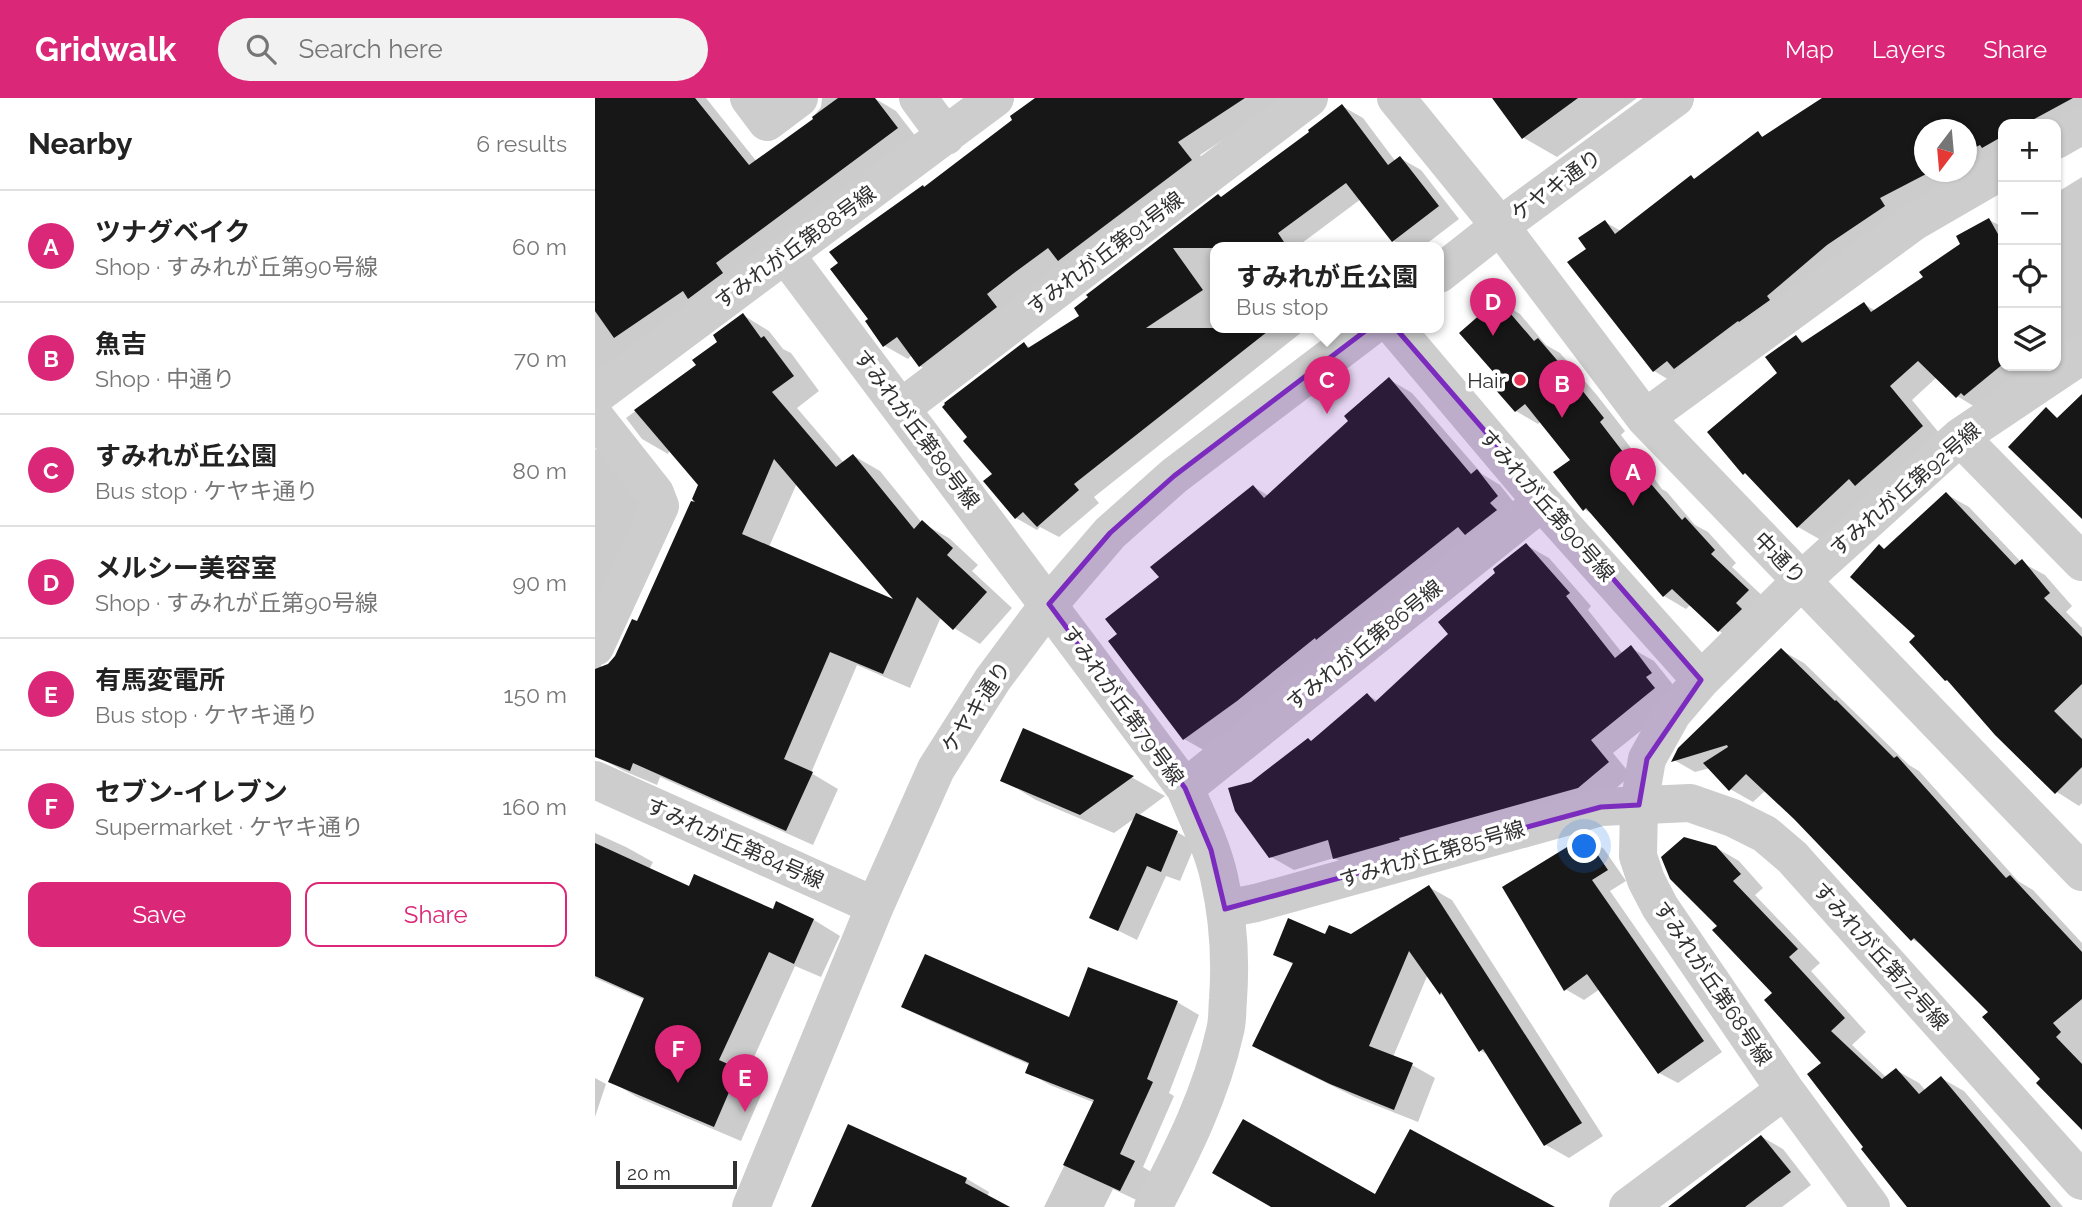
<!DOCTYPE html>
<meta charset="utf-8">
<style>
body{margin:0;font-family:Raleway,"Noto Sans JP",sans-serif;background:#f2f2f2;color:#222}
.controls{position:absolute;right:21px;top:21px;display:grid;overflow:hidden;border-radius:14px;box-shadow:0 2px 5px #0004}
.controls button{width:63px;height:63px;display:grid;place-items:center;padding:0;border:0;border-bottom:2px solid #e0e0e0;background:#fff;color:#222;font:35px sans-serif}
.compass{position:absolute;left:1319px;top:21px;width:63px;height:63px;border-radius:50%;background:#fff;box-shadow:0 2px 5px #0004;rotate:196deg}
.scale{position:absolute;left:21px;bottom:18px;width:121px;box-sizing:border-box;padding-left:7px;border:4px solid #303030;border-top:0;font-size:19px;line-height:24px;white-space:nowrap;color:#303030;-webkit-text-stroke:5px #fff;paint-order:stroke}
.you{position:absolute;left:990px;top:749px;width:24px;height:24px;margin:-18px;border:5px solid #fff;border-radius:50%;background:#1a73e8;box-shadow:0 0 0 10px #1a73e833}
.badge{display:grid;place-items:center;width:46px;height:46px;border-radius:50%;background:#db2777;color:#fff;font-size:23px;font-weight:700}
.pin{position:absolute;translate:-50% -58px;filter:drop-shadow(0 2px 4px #0008)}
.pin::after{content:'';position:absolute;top:37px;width:24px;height:21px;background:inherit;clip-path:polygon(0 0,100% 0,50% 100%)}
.popup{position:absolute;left:615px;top:144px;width:234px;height:91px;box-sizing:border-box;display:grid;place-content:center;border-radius:14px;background:#fff;filter:drop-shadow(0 2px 5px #0005);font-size:23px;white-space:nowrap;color:#767676}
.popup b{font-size:26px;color:#222}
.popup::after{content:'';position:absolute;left:50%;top:100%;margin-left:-14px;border:14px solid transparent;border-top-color:#fff}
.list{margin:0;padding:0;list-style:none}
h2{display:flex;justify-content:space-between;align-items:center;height:91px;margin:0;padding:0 28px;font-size:30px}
h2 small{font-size:23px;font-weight:400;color:#767676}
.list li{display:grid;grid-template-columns:46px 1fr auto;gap:21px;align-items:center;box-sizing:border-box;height:112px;padding:0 28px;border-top:2px solid #e0e0e0}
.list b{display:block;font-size:26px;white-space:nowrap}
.list p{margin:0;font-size:23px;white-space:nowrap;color:#767676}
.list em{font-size:23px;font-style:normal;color:#767676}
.actions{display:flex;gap:14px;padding:21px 28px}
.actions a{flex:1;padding:16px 0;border:2px solid #db2777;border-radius:14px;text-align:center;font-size:24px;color:#db2777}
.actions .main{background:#db2777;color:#fff}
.icon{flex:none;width:38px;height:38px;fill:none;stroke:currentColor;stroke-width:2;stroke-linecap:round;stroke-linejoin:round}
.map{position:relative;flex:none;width:1487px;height:1109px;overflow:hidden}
header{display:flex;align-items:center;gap:42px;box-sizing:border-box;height:98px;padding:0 35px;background:#db2777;color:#fff}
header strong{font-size:33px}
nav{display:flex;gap:38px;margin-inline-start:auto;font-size:24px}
.search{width:490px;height:63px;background:#f2f2f2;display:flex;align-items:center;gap:18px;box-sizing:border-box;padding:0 24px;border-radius:38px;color:#767676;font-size:26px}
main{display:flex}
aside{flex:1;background:#fff}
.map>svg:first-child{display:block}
.shadow{fill:#0003;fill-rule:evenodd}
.building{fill:#171717;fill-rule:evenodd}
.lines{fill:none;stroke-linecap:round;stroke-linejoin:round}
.minor{stroke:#cdcdcd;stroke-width:38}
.marked{fill:#7b2cbf;fill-opacity:0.2;stroke:#7b2cbf;stroke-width:5;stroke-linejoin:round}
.poi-dot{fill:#e73258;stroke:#fff;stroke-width:2.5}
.labels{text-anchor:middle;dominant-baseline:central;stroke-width:7;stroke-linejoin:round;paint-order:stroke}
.street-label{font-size:21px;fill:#303030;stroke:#fff}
.poi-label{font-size:21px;fill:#303030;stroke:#fff;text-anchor:end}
</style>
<header>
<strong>Gridwalk</strong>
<div class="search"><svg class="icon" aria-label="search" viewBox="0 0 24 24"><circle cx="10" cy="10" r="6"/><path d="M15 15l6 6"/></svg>Search here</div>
<nav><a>Map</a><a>Layers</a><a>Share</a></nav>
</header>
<main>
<aside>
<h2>Nearby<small>6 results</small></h2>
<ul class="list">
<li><span class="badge">A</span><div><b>ツナグベイク</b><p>Shop · すみれが丘第90号線</p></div><em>60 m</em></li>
<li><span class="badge">B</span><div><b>魚吉</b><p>Shop · 中通り</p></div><em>70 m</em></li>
<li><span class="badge">C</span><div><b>すみれが丘公園</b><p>Bus stop · ケヤキ通り</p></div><em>80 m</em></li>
<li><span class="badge">D</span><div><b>メルシー美容室</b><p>Shop · すみれが丘第90号線</p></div><em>90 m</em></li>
<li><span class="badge">E</span><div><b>有馬変電所</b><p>Bus stop · ケヤキ通り</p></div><em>150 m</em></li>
<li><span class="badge">F</span><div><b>セブン-イレブン</b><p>Supermarket · ケヤキ通り</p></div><em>160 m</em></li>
</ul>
<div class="actions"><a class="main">Save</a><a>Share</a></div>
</aside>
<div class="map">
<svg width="1487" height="1109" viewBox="0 0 1487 1109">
<rect width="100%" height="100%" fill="#fff"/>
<path class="shadow" d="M0,0H111L162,64L220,21L219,18L226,9L227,0H279L301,13L325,44L0,310Z
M443,0H692L605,57L619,75L348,281L325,268L317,257L313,261L290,248L330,90L420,22Z
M899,0H1042L962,59L929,40Z
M1230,0H1487V22L1461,26H1408V61L1081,286L1059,273L994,151L1010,124L1026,133L1096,79L1101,82L1163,36L1170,40ZM1330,32H1372V74H1330Z
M747,8L768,20L801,64L805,60L826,72L864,121L826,150H811L799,143L766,101L703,148L704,150H620V230H712L499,399L504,405L464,439L445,429L442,432L421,420L399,376L429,246L436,250L487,218L627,100L717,34Z
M1487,79V245L1461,262V95Z
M1394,122L1406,128L1408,127V268H1452L1385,312L1362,298L1342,279L1317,302L1350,342L1226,442L1203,429L1156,379L1149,375L1185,275L1201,239L1211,245L1269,206L1281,213L1330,180Z
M903,203L925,216L951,247L965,255L1001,296L1030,333L1026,337L1067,391L1072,394L1100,427L1113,434L1141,465L1137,469L1175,505L1146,545L1124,533L1096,506L1091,511L1069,498L1000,418L989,411L977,362L946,323L943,326L921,313L902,276Z
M148,217L174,233L188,251L196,255L224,293L202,310L249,365L259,358L285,373L327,425L354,440L383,467L377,473L417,510L385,546L359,530L346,519L315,590L262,567L216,675L243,691L218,747L65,679L62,687L29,673L1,658L0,652V351L16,360L53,405L6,555V571L13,569L43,526L105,387L75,351L73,356L47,341L31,320L103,267ZM202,385L305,505L174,449Z
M795,282L817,295L887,376L905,387L925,412L612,654L589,641L524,536L566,480L659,389L674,398L755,324Z
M1351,396L1374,409L1426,464L1450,477L1477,508L1471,514L1487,530V705L1484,708L1462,694L1358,586L1351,582L1323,538L1291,452Z
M931,447L954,460L996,508L993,512L1028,556L1036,550L1059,563L1079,588L1082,604L1018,655L1036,677L1008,702L762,773L739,760L699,772L676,759L657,686L718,644L772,597L783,603L855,536Z
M1186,552L1209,565L1314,667L1324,673L1423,783L1438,792L1487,845V1030L1443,985L1447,981L1396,914L1330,849L1317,841L1171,692L1158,704L1135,691L1115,670L1100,674L1079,662Z
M429,633L538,680L570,698L543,718L582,734L601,745L585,783L571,778L542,842L496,819L540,720L519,735L441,702L408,682Z
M0,735L31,749L58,764L54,772L94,791L179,813L182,805L219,822L245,838L226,879L200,868L151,977L170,988L146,1043L42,999L15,983L50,902L0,880Z
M991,740L1009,751L1031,783L1015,793L1127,954L1083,985L1064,975L1005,891L989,902L970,891Z
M1120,749L1144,763L1168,790L1160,797L1225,865L1216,873L1271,934L1257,947L1292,980L1301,972L1324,985L1331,993L1346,980L1369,993L1468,1109H1314L1270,1050L1228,965L1179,895L1125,828Z
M834,789L857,802L1008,1038L974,1060L951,1047L895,958L886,953L851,899L846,896L833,876L798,959L817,967L840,980L823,1024L760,999L682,961L659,948L699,867L680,856L731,838H756Z
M582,904L604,917L574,995L579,998L548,1069L561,1077L548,1105L518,1091L509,1109H449L500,1005L455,987L432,974L435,967L331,921L308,908L475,921Z
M0,980L11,986L0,1019Z
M1167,1039L1188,1051L1216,1087L1187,1109H1076Z
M372,1081L394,1094L392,1099L412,1109H218Z"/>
<path class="building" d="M0,0H100L154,67L218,21L217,19L243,0H280L303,30L121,165L128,175L93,201L88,193L19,240L0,213Z
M440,0H650L583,44L597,62L463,163L453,150L419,175L392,196L402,209L324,269L302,239L288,249L270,223L273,221L235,171L243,165L234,154L328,87L329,89L417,22L415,18Z
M897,0H983L927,41Z
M1227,0H1478L1430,26H1408V38L1387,50L1385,47L1371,54V32H1329V74H1335L1285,100L1290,108L1232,147L1172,198L1175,202L1144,224L1143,223L1079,271L1072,263L1058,274L972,164L991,151L983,140L1010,122L1020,136L1096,77L1099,81L1163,33L1167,39Z
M747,6L793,67L805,58L844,108L797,144L751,85L683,135L693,150H578L608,192L551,230H677L479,386L484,392L442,429L428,414L420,421L388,383L397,376L368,343L372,339L347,309L350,306L349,305L429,244L433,250L484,218L479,210L493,199L491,197L623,96L626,99L714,34L713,32Z
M1394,120L1408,145V266L1369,298L1366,295L1361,300L1323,263L1295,288L1328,328L1260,388L1254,381L1202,430L1150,375L1148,377L1112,334L1182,275L1170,259L1201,237L1207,245L1269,204L1276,214L1328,179L1324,174L1365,146L1361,138Z
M903,201L939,243L943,240L979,282L1009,320L1005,324L1048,380L1050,379L1087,422L1090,419L1120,452L1116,456L1154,492L1141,505L1147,511L1123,534L1077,491L1068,499L991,410L988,413L958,374L975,362L930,306L920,314L892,282L900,276L864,235Z
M148,215L166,240L169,238L199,278L177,294L241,369L258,356L319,431L327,422L358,450L352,457L392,494L358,532L322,499L288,576L235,554L189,661L218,674L191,733L38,665L35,673L0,659V571L13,566L20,558L37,521L42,523L96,403L100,404L97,401L103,387L39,312L101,267L97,262L122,244L118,237ZM179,361L298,501L147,436Z
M794,279L876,376L882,371L903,398L895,405L902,412L870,437L863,429L721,542L720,540L642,603L588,642L513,543L522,536L510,521L564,479L555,469L658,387L669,400L753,323L749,318Z
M1487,296V421L1413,349L1451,309L1462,320Z
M1351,394L1420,467L1427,461L1455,495L1449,500L1487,539V586L1459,613L1487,641V669L1460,696L1400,637L1352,582L1350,583L1314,544L1320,538L1255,479L1284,446L1289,451Z
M931,445L975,495L971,498L1020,560L1036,547L1057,575L1051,579L1060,590L996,642L1014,664L983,690L804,740L805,742L738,761L733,742L674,760L640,713L633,690L656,684L713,640L716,643L772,595L780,604L853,536L843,524L900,475L898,471Z
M1186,550L1240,603L1241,602L1299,660L1302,658L1411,780L1415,777L1487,854V901L1458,925L1466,934L1461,939L1487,966V1032L1441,985L1445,981L1387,919L1393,914L1319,840L1316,843L1199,721L1151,676L1134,693L1108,665L1133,649L1132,647L1076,664L1083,650Z
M428,630L539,678L485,717L405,683Z
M541,715L583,733L566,774L552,768L523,833L494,820Z
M990,738L1013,772L997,782L1109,943L1063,976L992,876L969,893L907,789Z
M1089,739L1121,748L1146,776L1138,783L1203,851L1194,859L1250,920L1236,933L1287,981L1301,970L1324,996L1346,978L1456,1109H1312L1266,1051L1268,1049L1212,976L1226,965L1169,902L1177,895L1117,832L1122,828L1075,781L1066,759Z
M0,745L94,788L99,776L178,811L181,803L219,821L199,866L174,854L124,962L144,971L119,1029L13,984L49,900L0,878Z
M834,787L987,1025L949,1048L888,951L884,954L846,894L845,897L814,853L774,948L818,965L799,1012L735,986L657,948L698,865L678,857L693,820L730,836L734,827L756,836Z
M330,856L474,919L493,869L583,903L552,981L558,984L525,1056L540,1063L525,1093L468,1067L499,1002L430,975L434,965L306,909Z
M648,1021L780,1096L815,1031L960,1109H676L617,1075Z
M253,1026L372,1080L370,1085L415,1109H216Z
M1166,1037L1196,1074L1150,1109H1073Z"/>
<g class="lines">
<path class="minor" d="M154,0L172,24L204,0
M323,0L351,38
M801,0L905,128L1050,320L1487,774
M1461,42L1487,27
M190,156L590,690C602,719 617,748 624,779C633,819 636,860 633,901C632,911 633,922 630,933C616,996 588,1052 558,1109
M844,176L905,128L1080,0
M800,230L947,404L1106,582
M0,298L400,0
M306,310L714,0
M0,319L60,395L65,408L0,549
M1050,320L1320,123L1408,72
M1365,339L1487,464
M0,682L280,808
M590,690L947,404
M630,811L661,805L1006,709L1095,705L1138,720L1170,736L1197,759L1487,1083
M156,1109L280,808L341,671L398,581L454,506L515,435L579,378L774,230
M1033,1109L1190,992
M1276,1109L1190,992L1065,809L1051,782L1043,758L1044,707L1052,661L1077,616L1106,582L1207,482L1365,339L1487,257"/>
</g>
<path class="marked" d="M790,218L1106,582L1052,661L1044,707L1006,709L630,811L616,752L590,690L454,506L515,435L579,378Z"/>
<circle class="poi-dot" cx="925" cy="282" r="7"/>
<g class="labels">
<g class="street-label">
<text transform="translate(961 87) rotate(-36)">ケヤキ通り</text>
<text transform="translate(200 149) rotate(-36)">すみれが丘第88号線</text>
<text transform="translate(510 155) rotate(-37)">すみれが丘第91号線</text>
<text transform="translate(322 331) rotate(53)">すみれが丘第89号線</text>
<text transform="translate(1310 391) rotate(-41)">すみれが丘第92号線</text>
<text transform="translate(952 407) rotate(49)">すみれが丘第90号線</text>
<text transform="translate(1185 460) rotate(46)">中通り</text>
<text transform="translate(769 547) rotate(-39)">すみれが丘第86号線</text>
<text transform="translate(528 607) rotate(54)">すみれが丘第79号線</text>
<text transform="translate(381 609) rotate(-56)">ケヤキ通り</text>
<text transform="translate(140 745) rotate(24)">すみれが丘第84号線</text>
<text transform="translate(837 756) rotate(-16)">すみれが丘第85号線</text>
<text transform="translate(1286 858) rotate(48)">すみれが丘第72号線</text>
<text transform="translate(1118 885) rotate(56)">すみれが丘第68号線</text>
</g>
<g class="poi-label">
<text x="911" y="282">Hair</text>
</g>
</g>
</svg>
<div class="controls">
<button>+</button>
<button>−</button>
<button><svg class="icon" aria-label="locate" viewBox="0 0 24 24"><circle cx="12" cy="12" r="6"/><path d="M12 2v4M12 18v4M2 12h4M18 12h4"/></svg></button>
<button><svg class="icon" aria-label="layers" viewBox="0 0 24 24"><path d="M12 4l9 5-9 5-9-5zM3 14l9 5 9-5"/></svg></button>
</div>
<svg class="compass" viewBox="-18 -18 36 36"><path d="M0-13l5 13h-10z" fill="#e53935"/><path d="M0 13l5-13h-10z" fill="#767676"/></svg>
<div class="scale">20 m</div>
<div class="you"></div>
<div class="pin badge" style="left:1038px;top:408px">A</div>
<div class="pin badge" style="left:967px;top:320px">B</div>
<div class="pin badge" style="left:732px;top:316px">C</div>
<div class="popup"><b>すみれが丘公園</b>Bus stop</div>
<div class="pin badge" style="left:898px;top:238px">D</div>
<div class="pin badge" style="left:150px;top:1014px">E</div>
<div class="pin badge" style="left:83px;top:985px">F</div>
</div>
</main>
